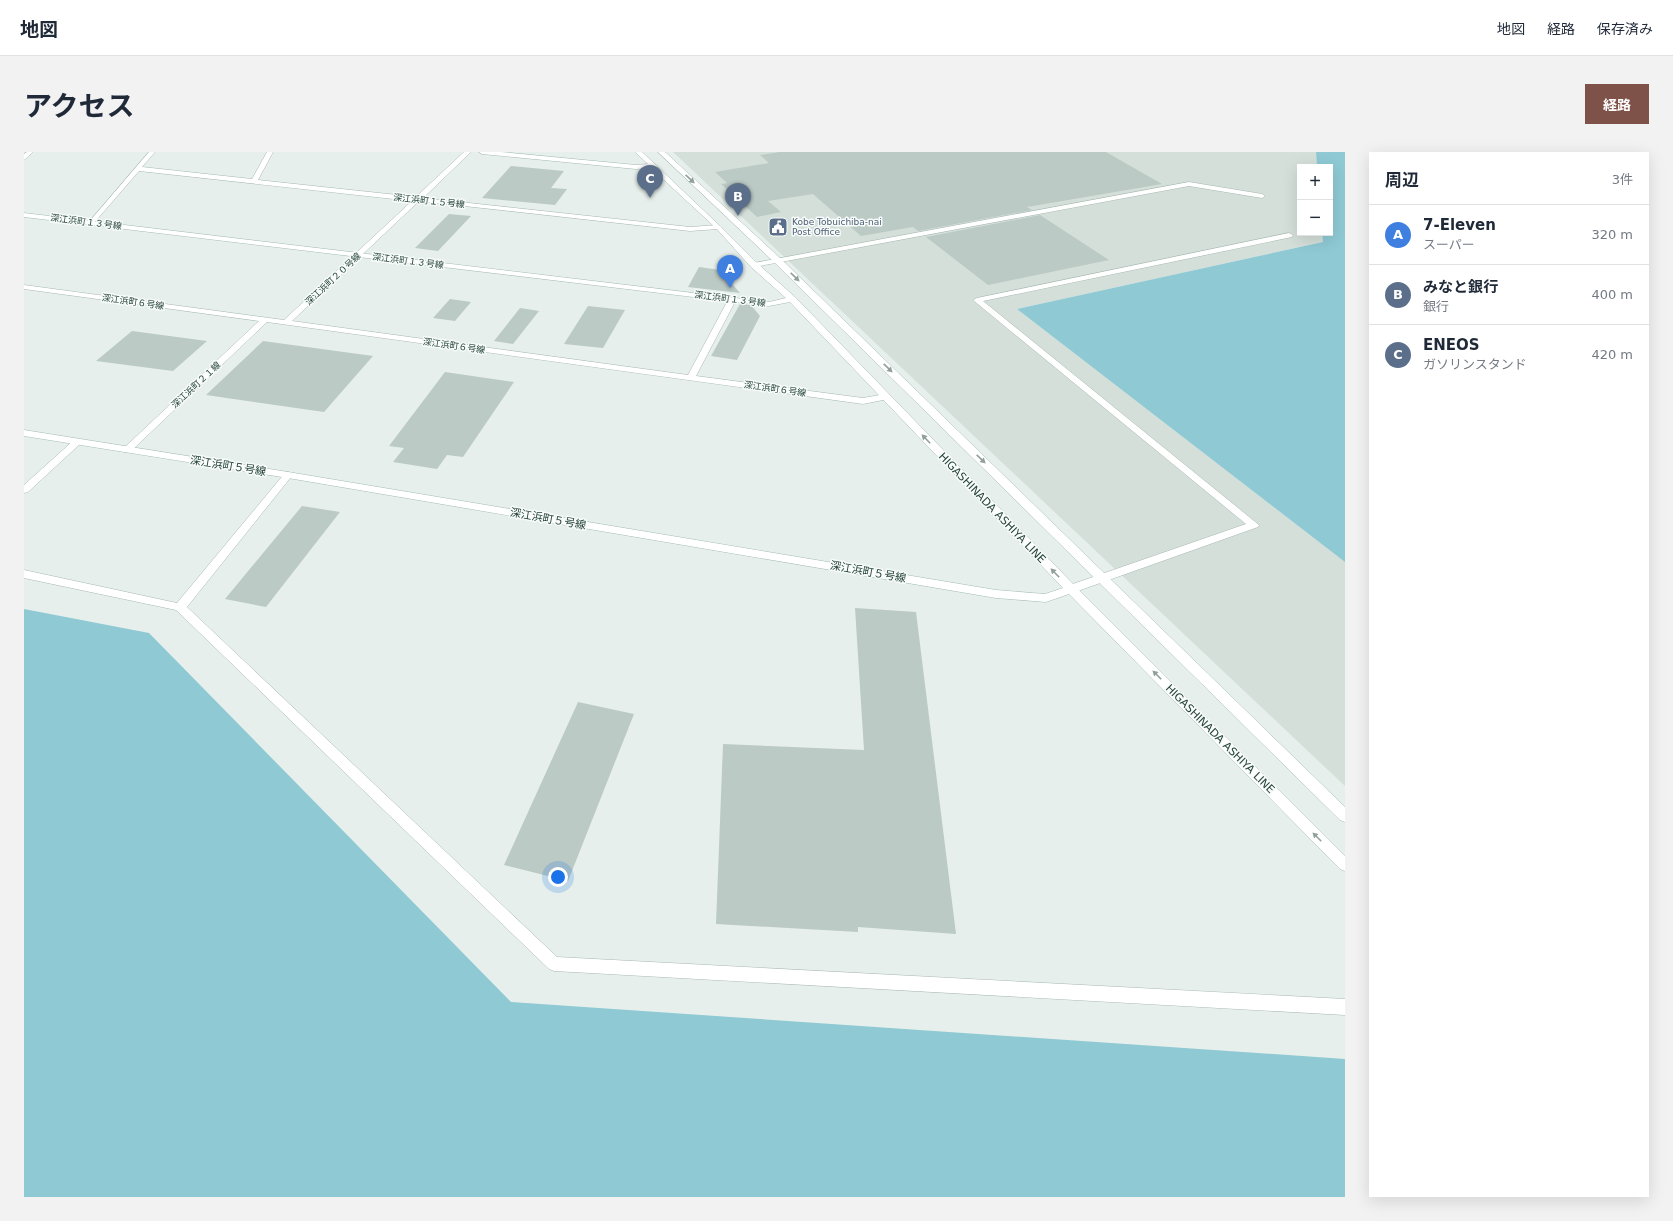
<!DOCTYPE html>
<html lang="ja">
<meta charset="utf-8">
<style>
body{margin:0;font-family:"DejaVu Sans","Noto Sans JP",sans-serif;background:#f2f2f3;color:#1f2937}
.controls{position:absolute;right:12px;top:12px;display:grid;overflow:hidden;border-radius:0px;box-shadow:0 4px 16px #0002}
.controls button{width:36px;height:36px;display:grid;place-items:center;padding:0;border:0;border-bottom:1px solid #e0e1e3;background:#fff;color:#1f2937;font:20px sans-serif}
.you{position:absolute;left:534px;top:725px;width:14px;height:14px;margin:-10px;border:3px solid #fff;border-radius:50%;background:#1a73e8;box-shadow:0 0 0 6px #1a73e833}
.badge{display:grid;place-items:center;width:26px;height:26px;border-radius:50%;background:#7f5249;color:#fff;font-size:13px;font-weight:700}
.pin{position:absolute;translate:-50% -33px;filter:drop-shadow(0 1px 2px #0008)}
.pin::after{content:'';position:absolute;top:21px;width:14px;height:12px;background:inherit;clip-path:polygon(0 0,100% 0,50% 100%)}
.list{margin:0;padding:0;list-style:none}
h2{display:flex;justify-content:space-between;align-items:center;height:52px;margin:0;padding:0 16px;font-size:17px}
h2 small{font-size:13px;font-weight:400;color:#747a83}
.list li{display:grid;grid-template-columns:26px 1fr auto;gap:12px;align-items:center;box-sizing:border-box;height:60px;padding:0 16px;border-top:1px solid #e0e1e3}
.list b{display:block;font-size:15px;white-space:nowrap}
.list p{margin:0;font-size:13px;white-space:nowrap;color:#747a83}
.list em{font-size:13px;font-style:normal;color:#747a83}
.map{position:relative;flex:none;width:1321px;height:1045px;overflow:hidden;border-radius:0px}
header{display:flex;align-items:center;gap:24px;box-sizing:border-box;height:56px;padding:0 20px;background:#fff;border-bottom:1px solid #e0e1e3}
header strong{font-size:19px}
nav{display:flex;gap:22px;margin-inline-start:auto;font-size:14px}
.intro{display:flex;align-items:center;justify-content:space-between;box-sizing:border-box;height:96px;padding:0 24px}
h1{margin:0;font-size:28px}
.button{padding:10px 18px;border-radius:0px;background:#7f5249;color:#fff;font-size:14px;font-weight:700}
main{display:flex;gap:24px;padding:0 24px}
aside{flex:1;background:#fff;border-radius:0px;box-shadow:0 4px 16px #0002}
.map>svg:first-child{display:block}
.built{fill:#d4dfda}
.water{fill:#8ec9d4}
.building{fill:#bbcac4}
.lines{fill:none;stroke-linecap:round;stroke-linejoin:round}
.street-casing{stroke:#a8b8b2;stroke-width:1}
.secondary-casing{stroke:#a4bbb3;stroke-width:1}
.street{fill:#fff;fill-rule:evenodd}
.secondary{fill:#fff;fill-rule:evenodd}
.oneway{fill:#92a09c}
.labels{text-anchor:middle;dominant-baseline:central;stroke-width:3;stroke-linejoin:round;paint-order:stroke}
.far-street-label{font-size:9px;fill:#24423a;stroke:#f7fbf9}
.far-service-label{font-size:9px;fill:#4e5e75;stroke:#f7fbf9;text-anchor:start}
.street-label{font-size:11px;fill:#24423a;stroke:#f7fbf9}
</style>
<header>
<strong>地図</strong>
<nav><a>地図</a><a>経路</a><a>保存済み</a></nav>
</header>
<div class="intro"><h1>アクセス</h1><a class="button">経路</a></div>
<main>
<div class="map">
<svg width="1321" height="1045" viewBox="0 0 1321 1045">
<rect width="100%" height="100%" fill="#e6efeb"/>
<path class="built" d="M649,0H1292L1293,15H1276V81H1298L1299,90L993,157L1321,410V634Z"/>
<path class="water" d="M1292,0H1321V410L993,157L1299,90L1298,81H1306V15H1293Z
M0,457L125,481L487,850L1321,907V1045H0Z"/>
<path class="building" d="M756,0H1082L1138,32L1003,55L1008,58L894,79L889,75L837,84L789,42L744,49L757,60L733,65L697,32L703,31L691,20L745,11L736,3Z
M487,14L540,19L527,36L543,37L531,53L458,46Z
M425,62L447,64L414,99L391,96Z
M1016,63L1085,108L964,133L902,85Z
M675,115L696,118L716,141L664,135Z
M426,147L447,150L431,169L409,166Z
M716,152L727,153L736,164L713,208L687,204Z
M564,154L601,158L579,196L540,192Z
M496,156L515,159L489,192L470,189Z
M108,179L183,189L149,219L72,209Z
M239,189L349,204L300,260L182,243Z
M421,220L490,230L439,305L423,303L413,317L369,310L380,296L365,294Z
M278,354L316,360L242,455L201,447Z
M831,456L892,460L932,782L834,775V780L692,772L699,592L840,598Z
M554,550L610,562L544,729L480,713Z"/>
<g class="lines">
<g class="street-casing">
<path id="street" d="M125,0H131L118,15L228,27L243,0H249L234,28L392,45L440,0H447L399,46L666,75L694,73L697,75L694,77L666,79L395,49L268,169L664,223L704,148L708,146L712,148L672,224L839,246L861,242L865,245L864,247L839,252L243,170L106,300H100L98,298L100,296L235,169L0,137V133L260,168L388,49L115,19L69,72H65V70Z
M1165,30L1238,42L1241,44L1238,46L1165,34L730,115L726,113L730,111Z
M1265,81L1269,83L1268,85L959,149L1235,373L1234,375L1051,440H1043L1041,437L1043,434L1222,372L949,148L953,146Z
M53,287L56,288L58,290L56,292L4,340L0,341V333L50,288Z
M264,320L267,321L269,323L267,325L163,455L533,805L1321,847V863L530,819L525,817L152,458L0,426V418L153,451L261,321Z"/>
</g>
<g class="secondary-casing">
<path id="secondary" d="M3,0H9L0,8V2Z
M455,0H477L612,13L624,12L611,0H618L696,74L733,111L771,145L1051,434L1321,704V719L1316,717L1045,442L1022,450L972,446L264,326L0,284V278L264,320L972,438L1021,442L1039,436L766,150L745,154L0,65V61L745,150L762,146L727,115L692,76L627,16L612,17L458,2Z
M634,0H641L757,107L1321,655V670L1316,668L751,111Z"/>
</g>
<use href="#street" class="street"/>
<use href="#secondary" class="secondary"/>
</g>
<defs><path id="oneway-solid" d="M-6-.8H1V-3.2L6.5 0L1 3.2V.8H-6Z"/></defs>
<g class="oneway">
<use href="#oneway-solid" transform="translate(666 27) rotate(43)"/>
<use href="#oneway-solid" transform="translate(771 125) rotate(44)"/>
<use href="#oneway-solid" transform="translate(864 216) rotate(44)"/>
<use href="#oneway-solid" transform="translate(902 287) rotate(-134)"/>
<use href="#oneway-solid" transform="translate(957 307) rotate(44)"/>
<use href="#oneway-solid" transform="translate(1031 421) rotate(-134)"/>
<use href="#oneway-solid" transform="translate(1133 523) rotate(-135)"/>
<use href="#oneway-solid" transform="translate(1293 685) rotate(-135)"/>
</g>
<defs>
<g id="civic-square" transform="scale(1)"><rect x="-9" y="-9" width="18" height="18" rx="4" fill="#5c6f8a" stroke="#f7fbf9"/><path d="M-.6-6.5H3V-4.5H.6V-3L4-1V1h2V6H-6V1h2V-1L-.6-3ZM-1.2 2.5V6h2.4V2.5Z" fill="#fff"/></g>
</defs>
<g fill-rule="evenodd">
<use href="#civic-square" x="754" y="75"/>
</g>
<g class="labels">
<g class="far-street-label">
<text transform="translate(405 49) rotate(6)">深江浜町１５号線</text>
<text transform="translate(62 70) rotate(7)">深江浜町１３号線</text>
<text transform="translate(384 109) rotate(7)">深江浜町１３号線</text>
<text transform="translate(309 127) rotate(-43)">深江浜町２０号線</text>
<text transform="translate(706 147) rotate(7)">深江浜町１３号線</text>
<text transform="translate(109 150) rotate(8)">深江浜町６号線</text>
<text transform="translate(430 194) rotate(8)">深江浜町６号線</text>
<text transform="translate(172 233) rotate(-43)">深江浜町２１線</text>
<text transform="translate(751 237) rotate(8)">深江浜町６号線</text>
</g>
<g class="far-service-label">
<text x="768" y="70">Kobe Tobuichiba-nai<tspan x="768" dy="10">Post Office</tspan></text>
</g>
<g class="street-label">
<text transform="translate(204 314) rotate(9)">深江浜町５号線</text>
<text transform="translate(968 356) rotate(46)">HIGASHINADA ASHIYA LINE</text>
<text transform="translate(524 367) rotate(10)">深江浜町５号線</text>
<text transform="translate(844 420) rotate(10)">深江浜町５号線</text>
<text transform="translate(1196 587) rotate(45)">HIGASHINADA ASHIYA LINE</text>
</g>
</g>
</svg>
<div class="controls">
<button>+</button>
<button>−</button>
</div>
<div class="you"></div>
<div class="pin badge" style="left:706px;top:136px;background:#3f7fe0">A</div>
<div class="pin badge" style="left:714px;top:64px;background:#5c6f8a">B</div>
<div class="pin badge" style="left:626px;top:46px;background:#5c6f8a">C</div>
</div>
<aside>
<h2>周辺<small>3件</small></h2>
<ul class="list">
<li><span class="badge" style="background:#3f7fe0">A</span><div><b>7-Eleven</b><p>スーパー</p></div><em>320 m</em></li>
<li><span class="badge" style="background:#5c6f8a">B</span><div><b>みなと銀行</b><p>銀行</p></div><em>400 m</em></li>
<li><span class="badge" style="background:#5c6f8a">C</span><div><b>ENEOS</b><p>ガソリンスタンド</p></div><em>420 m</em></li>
</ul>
</aside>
</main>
